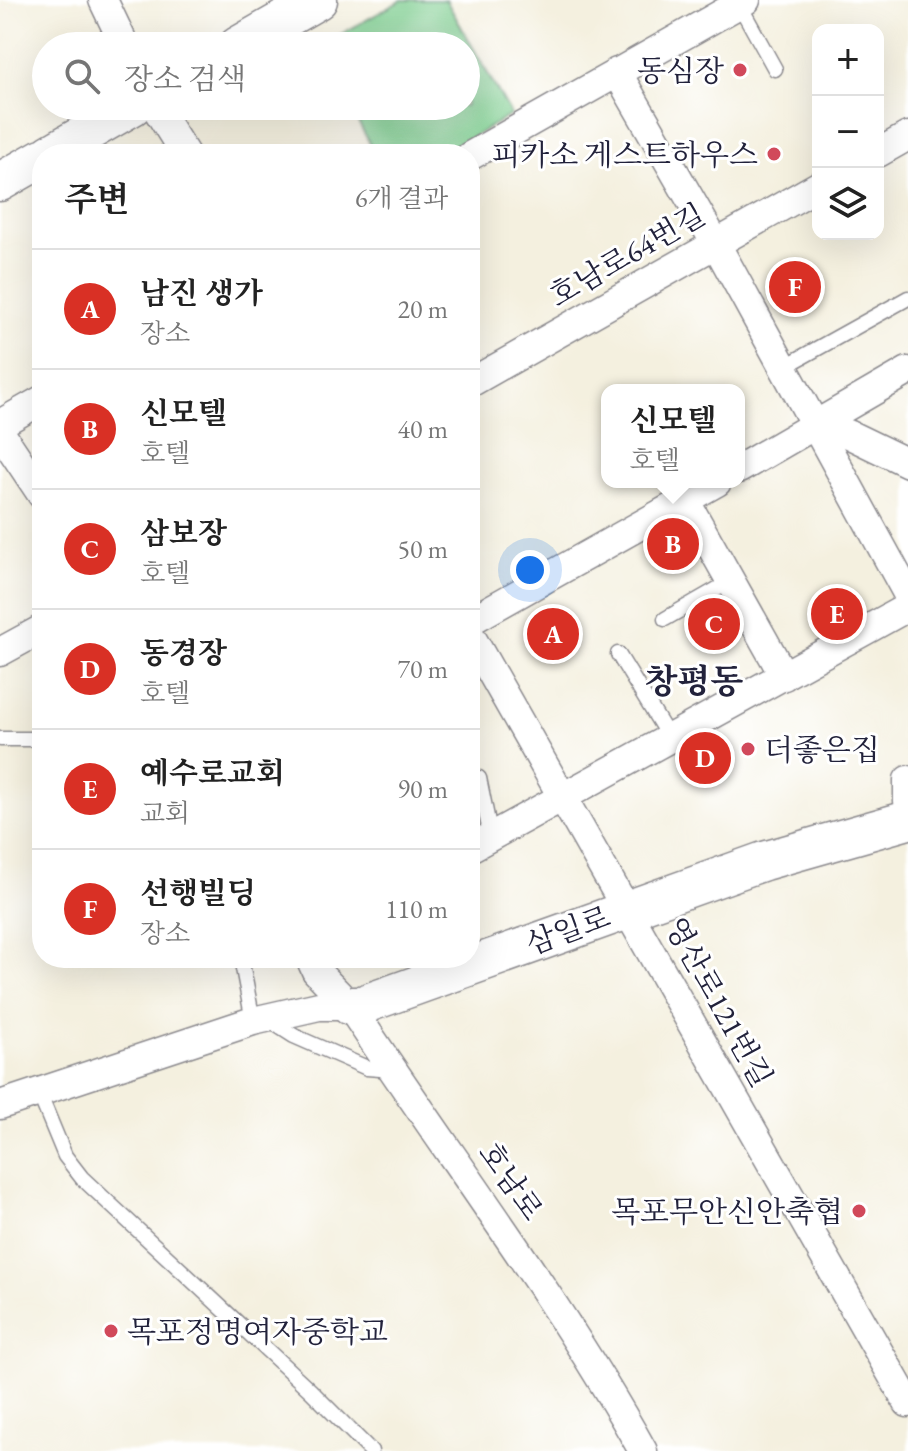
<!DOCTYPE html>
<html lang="ko">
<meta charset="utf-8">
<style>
body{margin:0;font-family:"EB Garamond","Noto Serif KR",serif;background:#f6f6f6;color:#222}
.controls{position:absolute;right:24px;top:24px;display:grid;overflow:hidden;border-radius:16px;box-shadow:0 8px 32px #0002}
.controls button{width:72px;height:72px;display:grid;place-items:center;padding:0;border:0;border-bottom:2px solid #e0e0e0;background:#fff;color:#222;font:40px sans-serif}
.you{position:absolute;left:530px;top:570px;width:28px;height:28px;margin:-20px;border:6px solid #fff;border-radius:50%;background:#1a73e8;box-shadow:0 0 0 12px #1a73e833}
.badge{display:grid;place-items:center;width:52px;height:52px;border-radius:50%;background:#d93025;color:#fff;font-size:26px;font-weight:700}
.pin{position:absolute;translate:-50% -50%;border:4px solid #fff;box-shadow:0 2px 8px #0006}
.popup{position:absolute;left:601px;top:384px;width:144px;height:104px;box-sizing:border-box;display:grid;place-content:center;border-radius:16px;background:#fff;filter:drop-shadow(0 2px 6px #0005);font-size:26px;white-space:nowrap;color:#767676}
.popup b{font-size:30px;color:#222}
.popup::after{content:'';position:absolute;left:50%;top:100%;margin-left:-16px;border:16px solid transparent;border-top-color:#fff}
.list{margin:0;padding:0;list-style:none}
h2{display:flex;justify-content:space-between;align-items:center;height:104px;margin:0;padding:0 32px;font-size:34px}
h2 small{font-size:26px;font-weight:400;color:#767676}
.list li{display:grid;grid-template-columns:52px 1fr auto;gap:24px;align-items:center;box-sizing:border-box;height:120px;padding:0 32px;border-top:2px solid #e0e0e0}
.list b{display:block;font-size:30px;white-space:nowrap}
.list p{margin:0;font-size:26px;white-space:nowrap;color:#767676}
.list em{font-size:26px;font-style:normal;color:#767676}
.icon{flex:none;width:44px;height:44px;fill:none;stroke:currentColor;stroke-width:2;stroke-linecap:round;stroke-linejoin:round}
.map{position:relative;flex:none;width:908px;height:1451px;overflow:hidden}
.search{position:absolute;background:#fff;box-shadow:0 8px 32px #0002;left:32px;top:32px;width:448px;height:88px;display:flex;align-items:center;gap:20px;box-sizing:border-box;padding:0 28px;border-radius:44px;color:#767676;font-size:30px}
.panel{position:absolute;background:#fff;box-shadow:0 8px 32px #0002;left:32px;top:144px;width:448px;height:824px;border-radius:32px}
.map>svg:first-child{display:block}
.green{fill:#7ccc8d;stroke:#4f7764;stroke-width:2}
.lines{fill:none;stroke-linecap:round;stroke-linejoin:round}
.lane-casing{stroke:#8b898d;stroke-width:17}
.street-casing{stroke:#8b898d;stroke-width:31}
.secondary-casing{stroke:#8b898d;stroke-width:41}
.lane{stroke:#fff;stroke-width:14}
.street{stroke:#fff;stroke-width:28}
.secondary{stroke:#fff;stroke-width:38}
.poi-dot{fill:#d1495b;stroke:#fff;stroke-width:3}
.labels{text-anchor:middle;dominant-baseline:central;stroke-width:6;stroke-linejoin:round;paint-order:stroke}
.poi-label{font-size:30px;fill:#22223b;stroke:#fff;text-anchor:end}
.street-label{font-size:30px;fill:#22223b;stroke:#fff}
.quarter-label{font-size:34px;font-weight:bold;fill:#22223b;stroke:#fff}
</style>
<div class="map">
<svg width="908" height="1451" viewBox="0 0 908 1451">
<rect width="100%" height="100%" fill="#fff"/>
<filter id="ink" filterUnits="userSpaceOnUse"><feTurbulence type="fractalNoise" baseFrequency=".0125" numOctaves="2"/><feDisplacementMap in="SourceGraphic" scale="16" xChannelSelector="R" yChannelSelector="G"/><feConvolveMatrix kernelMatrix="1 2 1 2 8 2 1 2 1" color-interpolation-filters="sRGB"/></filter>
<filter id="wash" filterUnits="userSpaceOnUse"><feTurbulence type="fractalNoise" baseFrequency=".006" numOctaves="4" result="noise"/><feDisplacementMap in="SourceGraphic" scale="32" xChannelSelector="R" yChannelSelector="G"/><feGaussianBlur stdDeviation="1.8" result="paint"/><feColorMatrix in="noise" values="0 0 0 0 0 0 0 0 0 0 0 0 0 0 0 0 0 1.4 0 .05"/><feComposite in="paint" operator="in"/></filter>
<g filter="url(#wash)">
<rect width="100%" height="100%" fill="#f4f0df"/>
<path class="green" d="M402,0H446L511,115L443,154H376L349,106H466V46H320Z"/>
</g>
<g filter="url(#ink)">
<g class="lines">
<g class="lane-casing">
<path id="lane" d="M739,4L775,69
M784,367L908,298
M665,619L731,581
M618,654L670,739
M0,739H42
M479,778L491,837
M241,958L253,1021
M266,1018L294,1036L367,1068L393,1070
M39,1093L65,1156L82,1178L311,1391L371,1451"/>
</g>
<g class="street-casing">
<path id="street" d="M103,0L125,46
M617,72L716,244L908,595
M155,106L185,154
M878,153L908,136
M470,156L746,0
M470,383L818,186
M0,424L42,400
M816,425L848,434L908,463
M0,432L42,495
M739,469L908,371
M685,500L784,676
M470,621L717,482
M470,635L908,1403
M0,652L42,629
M908,780V801
M470,848L908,607
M310,958L316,971L350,1006C448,1155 556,1295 643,1451
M0,1105L253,1021L319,1006H350"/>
</g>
<g class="secondary-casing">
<path id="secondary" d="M238,46L318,0
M50,154L133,106
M0,182L42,158
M350,1006H359L764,861L908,820"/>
</g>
<use href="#lane" class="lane"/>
<use href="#street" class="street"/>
<use href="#secondary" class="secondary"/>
</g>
</g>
<g class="poi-dot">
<circle cx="740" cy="70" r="8"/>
<circle cx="774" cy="154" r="8"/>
<circle cx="748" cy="749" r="8"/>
<circle cx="859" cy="1211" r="8"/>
<circle cx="111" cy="1331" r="8"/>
</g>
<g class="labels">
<g class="poi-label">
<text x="724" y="70">동심장</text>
<text x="758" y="154">피카소 게스트하우스</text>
<text x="764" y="749" text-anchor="start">더좋은집</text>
<text x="843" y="1211">목포무안신안축협</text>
<text x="127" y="1331" text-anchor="start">목포정명여자중학교</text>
</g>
<g class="street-label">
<text transform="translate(627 255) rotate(-30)">호남로64번길</text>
<text transform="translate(568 930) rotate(-20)">삼일로</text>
<text transform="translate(719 1002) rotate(61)">영산로121번길</text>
<text transform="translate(511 1181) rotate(55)">호남로</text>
</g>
<g class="quarter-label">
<text x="694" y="681">창평동</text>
</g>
</g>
</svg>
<div class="controls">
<button>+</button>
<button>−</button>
<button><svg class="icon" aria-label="layers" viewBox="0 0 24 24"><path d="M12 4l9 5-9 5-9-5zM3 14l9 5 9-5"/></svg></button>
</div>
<div class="you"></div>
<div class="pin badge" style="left:553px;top:634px">A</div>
<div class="pin badge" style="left:673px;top:544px">B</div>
<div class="popup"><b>신모텔</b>호텔</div>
<div class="pin badge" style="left:714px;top:624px">C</div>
<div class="pin badge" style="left:705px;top:758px">D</div>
<div class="pin badge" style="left:837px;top:614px">E</div>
<div class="pin badge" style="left:795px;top:287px">F</div>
<div class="search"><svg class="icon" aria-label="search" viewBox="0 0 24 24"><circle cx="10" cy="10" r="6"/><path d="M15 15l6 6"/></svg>장소 검색</div>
<section class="panel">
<h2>주변<small>6개 결과</small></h2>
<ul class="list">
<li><span class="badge">A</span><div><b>남진 생가</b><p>장소</p></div><em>20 m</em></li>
<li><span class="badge">B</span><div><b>신모텔</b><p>호텔</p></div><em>40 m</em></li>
<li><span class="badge">C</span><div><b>삼보장</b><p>호텔</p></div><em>50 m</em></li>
<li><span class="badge">D</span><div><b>동경장</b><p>호텔</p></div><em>70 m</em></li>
<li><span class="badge">E</span><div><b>예수로교회</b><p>교회</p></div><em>90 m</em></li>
<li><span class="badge">F</span><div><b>선행빌딩</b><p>장소</p></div><em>110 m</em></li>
</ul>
</section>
</div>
